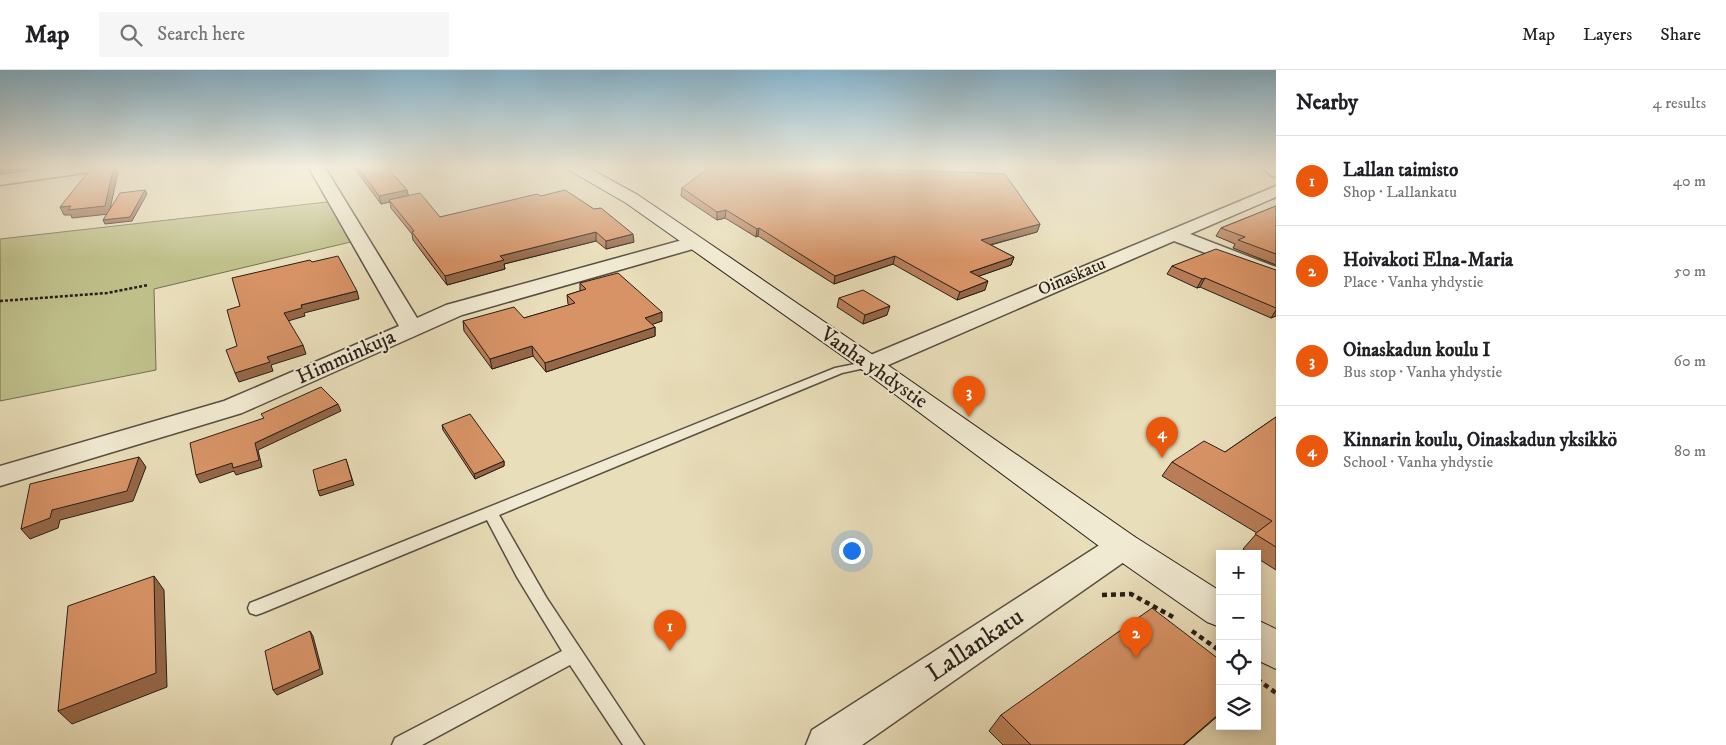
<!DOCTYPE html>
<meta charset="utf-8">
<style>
body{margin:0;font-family:"IM FELL DW Pica",serif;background:#f6f6f6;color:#202124}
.controls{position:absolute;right:15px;bottom:15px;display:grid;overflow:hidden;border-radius:0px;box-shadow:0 2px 12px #0003}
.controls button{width:45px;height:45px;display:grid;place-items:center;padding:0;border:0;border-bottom:1px solid #e0e0e0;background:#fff;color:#202124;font:25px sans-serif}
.you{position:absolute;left:851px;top:480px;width:18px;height:18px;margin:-12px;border:4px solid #fff;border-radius:50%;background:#1a73e8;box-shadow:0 0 0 8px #1a73e833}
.badge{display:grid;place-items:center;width:32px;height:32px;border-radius:50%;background:#ea580c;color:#fff;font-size:16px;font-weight:700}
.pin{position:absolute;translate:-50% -41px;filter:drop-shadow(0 1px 2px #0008)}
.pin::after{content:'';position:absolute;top:26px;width:18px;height:15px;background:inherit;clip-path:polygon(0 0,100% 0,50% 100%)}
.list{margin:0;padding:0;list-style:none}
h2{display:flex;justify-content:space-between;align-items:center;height:65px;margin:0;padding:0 20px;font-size:21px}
h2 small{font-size:16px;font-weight:400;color:#757577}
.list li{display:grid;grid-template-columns:32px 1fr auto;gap:15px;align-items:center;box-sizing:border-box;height:90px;padding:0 20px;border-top:1px solid #e0e0e0}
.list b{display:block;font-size:19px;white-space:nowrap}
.list p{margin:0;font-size:16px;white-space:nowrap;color:#757577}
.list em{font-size:16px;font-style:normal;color:#757577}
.icon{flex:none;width:28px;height:28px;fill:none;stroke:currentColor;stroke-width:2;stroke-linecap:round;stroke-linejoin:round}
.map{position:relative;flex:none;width:1276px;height:675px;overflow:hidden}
header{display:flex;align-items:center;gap:30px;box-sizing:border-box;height:70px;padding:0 25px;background:#fff;border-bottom:1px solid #e0e0e0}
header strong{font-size:24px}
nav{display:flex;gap:28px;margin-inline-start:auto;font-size:18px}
.search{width:350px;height:45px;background:#f6f6f6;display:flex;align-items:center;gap:12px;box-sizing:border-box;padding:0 18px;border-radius:0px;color:#757577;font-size:19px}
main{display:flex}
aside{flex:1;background:#fff}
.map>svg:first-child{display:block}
.green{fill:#bfbf8a;stroke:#746e50}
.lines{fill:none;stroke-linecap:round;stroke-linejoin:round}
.lane-casing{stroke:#584e40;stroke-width:3}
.street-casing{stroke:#584e40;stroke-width:3}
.secondary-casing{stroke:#281e17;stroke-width:2}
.path-far1{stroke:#281e17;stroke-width:2.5;stroke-dasharray:3 2;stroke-linecap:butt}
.path{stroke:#281e17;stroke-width:4.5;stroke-dasharray:5 4;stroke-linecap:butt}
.lane{fill:#f1ead2;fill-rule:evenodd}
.street{fill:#f1ead2;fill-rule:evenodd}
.secondary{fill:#f1ead2;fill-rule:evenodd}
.wall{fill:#b97e58;stroke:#281e17}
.shaded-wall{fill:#966747;stroke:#281e17}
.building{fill:#d79366;stroke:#281e17}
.labels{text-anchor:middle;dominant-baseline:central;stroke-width:4;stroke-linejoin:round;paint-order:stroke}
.far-street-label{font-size:18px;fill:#281e17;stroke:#f1ead2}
.street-label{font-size:21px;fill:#281e17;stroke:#f1ead2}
.near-street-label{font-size:25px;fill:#281e17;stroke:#f1ead2}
</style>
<header>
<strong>Map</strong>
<div class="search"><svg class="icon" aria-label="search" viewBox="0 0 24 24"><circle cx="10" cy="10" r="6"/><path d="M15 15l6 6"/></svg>Search here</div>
<nav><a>Map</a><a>Layers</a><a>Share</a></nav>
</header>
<main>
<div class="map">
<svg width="1276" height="675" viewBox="0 0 1276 675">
<rect width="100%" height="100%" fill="#e9deba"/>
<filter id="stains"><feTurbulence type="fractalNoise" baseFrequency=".004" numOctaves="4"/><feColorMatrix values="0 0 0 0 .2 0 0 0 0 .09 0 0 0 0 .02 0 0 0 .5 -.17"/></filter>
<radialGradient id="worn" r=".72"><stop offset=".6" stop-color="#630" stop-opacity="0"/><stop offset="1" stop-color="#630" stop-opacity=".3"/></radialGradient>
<path class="green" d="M336,131L359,170L154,219L156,300L0,331V169Z"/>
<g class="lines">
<g class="lane-casing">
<path id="lane" d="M870,291L876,294L874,296L842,303L499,445L546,527L644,675H623L570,595L422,675H392L395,668L562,581L517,507L487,450L262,543L256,545L250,543L248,538L250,533L835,298Z"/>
</g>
<g class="street-casing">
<path id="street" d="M65,96H105L103,99L97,101L0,115V105Z
M308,96H324L417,248L446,235L686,169L693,167L700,169L703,173L700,177L462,245L242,343L0,416V396L224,331L399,256Z
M1261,96H1276V107L1270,105Z
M1276,116V127L1190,164L1276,197V210L1174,171L879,299L870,301L861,299L858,294L861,289Z
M1123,463L1134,467L1139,476L1134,485L862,675H806L812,660L1112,467Z"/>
</g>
<g class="secondary-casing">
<path id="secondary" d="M565,96H585L638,125L879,289L1135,467L1220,521V557L1207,552L1111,485L861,299L626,133L567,99Z
M1257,550L1276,559V599L1257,590Z"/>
</g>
<path class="path-far1" d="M0,231L107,223L148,215"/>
<path class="path" d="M1102,525L1131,524L1173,547
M1192,561L1220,581
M1257,609L1276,623"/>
<use href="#lane" class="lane"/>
<use href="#street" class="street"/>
<use href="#secondary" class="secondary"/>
</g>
<path class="wall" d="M353,96H386L407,120L408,126L440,147L541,126L634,172L606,179L596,171L504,194L505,199L447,215L413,170L412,164L391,138L390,132L381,134Z
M773,96H860L861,98L1040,154L1037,162L991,175L1014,187L1011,195L979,206L985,220L957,230L893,194L834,214L758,166L756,167L725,148L717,150L681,126L682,118L773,98Z
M1276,136V195L1233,178L1235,174L1216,166L1221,158Z
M1172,196L1276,200V246L1271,248L1200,217L1197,218L1167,204Z
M580,213L662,251L652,254L655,257V266L546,302L533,286L492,299L464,261L463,251L524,248L569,235L568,234L567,225L580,221Z
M839,228L887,245L863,254L837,237Z
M1276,347V500L1257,488V484H1250L1243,479L1257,463L1162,406L1172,392L1225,382Z
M442,355L504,391V396L475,409L443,360Z
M1220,590V644L1184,675H1003L989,661L1001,645Z"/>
<path class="shaded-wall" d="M0,96H43L0,102Z
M114,96H115L118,102L109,144L72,148L71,145H64L60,137L71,136Z
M145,120L147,124L132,151L105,154L103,150Z
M407,120L409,128L389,130L390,132L381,134L379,126Z
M726,140L725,148L717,150V142Z
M1040,154L1037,162L978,178L981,170Z
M759,158L758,166L756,167L757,159Z
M596,162V171L504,194L505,199L447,215L445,206L500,186Z
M633,164L634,172L606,179V171Z
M895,186L893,194L834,214L835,206Z
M1014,187L1011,195L968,210L970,202Z
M1205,208L1200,217L1197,218L1202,209Z
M988,211L985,220L957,230L960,222Z
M357,221L359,229L304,243L305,246L288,251L284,243L301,235Z
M890,236L887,245L863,254L865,245Z
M1276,240V246L1271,248Z
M662,242V251L645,257V248Z
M655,257V266L546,302L545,293Z
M303,275L306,284L271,295L273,301L239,312L235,303L267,287Z
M532,276L533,286L492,299L490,289Z
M338,334L341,341L258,380L262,397L236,405L234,401L200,413L196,405L255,373Z
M139,387L146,397L133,431L60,450L58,458L30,469L21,459Z
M346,389L354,415L320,426L318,421Z
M504,391V396L475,409L474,404Z
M154,506L164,520L167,617L72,654L58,641Z
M310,561L313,566L323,604L277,625L273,620Z
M1220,643V644L1184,675H1183Z"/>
<path class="building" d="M103,96H114L105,136L68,140L71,136L60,137L92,97Z
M357,96H386L407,120L379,126Z
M711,96H764L774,98V96H860L861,98L1005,104L1040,154L981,170L1014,187L970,202L988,211L960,222L895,186L835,206L759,158L757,159L726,140L717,142L682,118Z
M145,120L130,147L103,150L120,123Z
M565,120L594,139L601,138L633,164L606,171L596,162L500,186L504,190L445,206L412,162L414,161L389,130L420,123L440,147L537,124L541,126Z
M1276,136V184L1238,170L1245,167L1221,158Z
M1216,179L1276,200V238L1205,208L1202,209L1172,196Z
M338,186L357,221L301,235L302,238L284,243L303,275L267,287L270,292L235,303L226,280L237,276L227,240L240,236L232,208L310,190L312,192Z
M618,203L662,242L645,248L655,257L545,293L532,276L490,289L463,251L514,237L524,248L575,233L567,225L586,219L580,213Z
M863,220L890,236L865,245L839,228Z
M321,317L338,334L255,373L259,390L233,398L232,393L196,405L190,373L264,348L261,344Z
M470,344L504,391L474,404L442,355Z
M1276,347V477L1255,464L1272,451L1172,392L1204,371L1225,382Z
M139,387L127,421L52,440L50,448L21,459L30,414Z
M346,389L352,410L318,421L313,400Z
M154,506L156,603L58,641L68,536Z
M1152,538L1220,590V643L1183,675H1031L1001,645Z
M310,561L320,599L273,620L265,581Z"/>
<linearGradient id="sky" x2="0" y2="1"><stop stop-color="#87b7d2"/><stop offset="0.51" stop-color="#f5f0e0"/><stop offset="1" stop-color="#f5f0e0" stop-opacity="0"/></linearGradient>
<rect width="1276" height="190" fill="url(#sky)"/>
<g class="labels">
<g class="far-street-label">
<text transform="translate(1072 207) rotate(-23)">Oinaskatu</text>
</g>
<g class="street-label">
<text transform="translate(346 287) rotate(-24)">Himminkuja</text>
<text transform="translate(874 298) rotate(35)">Vanha yhdystie</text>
</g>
<g class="near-street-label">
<text transform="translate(975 575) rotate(-34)">Lallankatu</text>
</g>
</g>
<rect width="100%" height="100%" filter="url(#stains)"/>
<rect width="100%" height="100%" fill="url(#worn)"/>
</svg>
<div class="controls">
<button>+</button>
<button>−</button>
<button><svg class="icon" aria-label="locate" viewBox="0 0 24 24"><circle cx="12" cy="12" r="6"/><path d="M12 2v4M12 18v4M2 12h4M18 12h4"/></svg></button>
<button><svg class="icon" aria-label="layers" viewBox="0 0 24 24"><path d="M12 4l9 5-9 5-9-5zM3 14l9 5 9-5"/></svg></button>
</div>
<div class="you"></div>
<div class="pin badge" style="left:670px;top:581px">1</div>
<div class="pin badge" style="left:1136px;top:588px">2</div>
<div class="pin badge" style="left:969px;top:347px">3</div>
<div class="pin badge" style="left:1162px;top:388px">4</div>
</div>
<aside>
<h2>Nearby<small>4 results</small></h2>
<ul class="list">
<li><span class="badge">1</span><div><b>Lallan taimisto</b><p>Shop · Lallankatu</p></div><em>40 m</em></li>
<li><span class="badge">2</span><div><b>Hoivakoti Elna-Maria</b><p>Place · Vanha yhdystie</p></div><em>50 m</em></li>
<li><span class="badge">3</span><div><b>Oinaskadun koulu I</b><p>Bus stop · Vanha yhdystie</p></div><em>60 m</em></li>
<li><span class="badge">4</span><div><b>Kinnarin koulu, Oinaskadun yksikkö</b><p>School · Vanha yhdystie</p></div><em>80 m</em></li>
</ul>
</aside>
</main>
